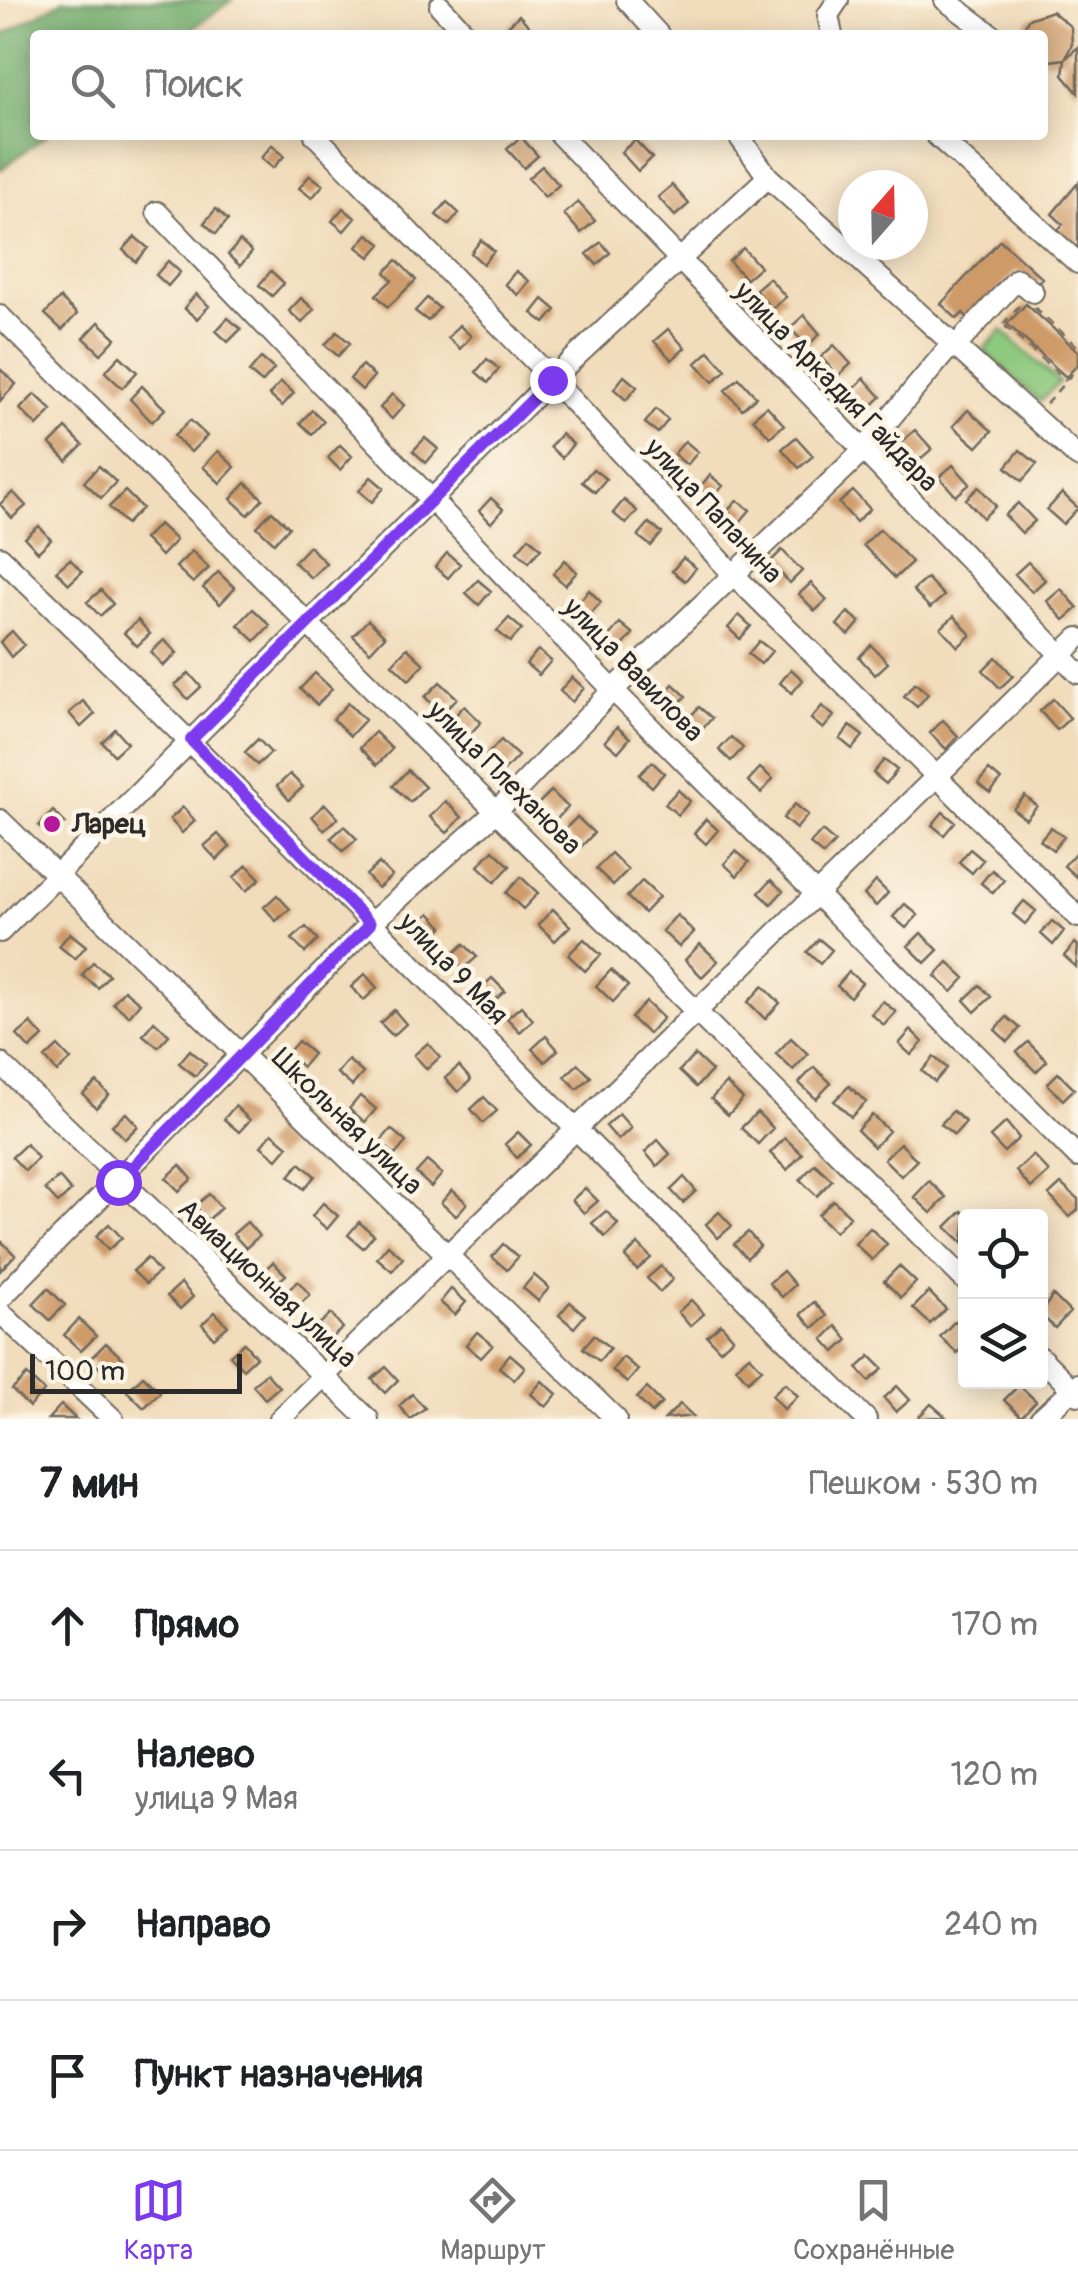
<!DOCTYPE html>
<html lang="ru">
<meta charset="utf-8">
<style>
body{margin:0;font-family:Pangolin,sans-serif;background:#f6f6f6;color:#202124}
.controls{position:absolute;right:30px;bottom:30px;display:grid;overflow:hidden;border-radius:10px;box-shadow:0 5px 25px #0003}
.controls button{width:90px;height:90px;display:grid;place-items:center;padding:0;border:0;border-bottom:2px solid #e0e0e0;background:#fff;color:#202124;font:50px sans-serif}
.compass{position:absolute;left:838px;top:170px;width:90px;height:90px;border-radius:50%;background:#fff;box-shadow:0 5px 25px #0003;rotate:20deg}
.scale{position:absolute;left:30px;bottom:25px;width:212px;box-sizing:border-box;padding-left:10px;border:5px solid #2b2b2b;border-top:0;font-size:28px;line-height:35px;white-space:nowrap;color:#2b2b2b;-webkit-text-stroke:8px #fcf5e5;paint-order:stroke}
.stop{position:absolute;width:30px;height:30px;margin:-22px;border:8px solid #7c3aed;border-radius:50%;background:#fff}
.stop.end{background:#7c3aed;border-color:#fff;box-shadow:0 2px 10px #0008}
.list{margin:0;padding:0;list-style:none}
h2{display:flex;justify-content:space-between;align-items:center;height:130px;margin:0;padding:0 40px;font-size:42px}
h2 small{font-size:32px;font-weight:400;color:#757577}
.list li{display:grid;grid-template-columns:65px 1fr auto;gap:30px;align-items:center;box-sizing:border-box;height:150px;padding:0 40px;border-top:2px solid #e0e0e0}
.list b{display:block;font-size:38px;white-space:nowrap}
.list p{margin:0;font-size:32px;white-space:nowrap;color:#757577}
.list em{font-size:32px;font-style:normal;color:#757577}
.icon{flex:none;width:55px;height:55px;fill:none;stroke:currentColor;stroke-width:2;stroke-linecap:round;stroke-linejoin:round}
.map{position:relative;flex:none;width:1078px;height:1419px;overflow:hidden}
.search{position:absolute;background:#fff;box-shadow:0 5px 25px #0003;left:30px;right:30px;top:30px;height:110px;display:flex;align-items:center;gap:25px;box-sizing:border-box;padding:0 35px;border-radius:10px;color:#757577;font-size:38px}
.sheet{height:730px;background:#fff}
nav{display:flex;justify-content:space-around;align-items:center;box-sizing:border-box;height:140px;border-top:2px solid #e0e0e0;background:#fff;font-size:28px;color:#757577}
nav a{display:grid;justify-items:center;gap:5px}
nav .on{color:#7c3aed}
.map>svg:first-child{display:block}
.green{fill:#8dc97e;stroke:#5c7a54;stroke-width:2.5}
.forest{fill:#72ad6d;stroke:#4e6c4c;stroke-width:2.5}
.building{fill:#ce9a68}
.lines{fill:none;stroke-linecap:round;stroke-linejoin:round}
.minor-casing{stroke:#70695d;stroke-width:24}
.path{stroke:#70695d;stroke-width:2.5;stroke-dasharray:8 8;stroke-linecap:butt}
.minor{stroke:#fff;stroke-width:20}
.route{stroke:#7c3aed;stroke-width:12}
.poi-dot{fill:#b5179e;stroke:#fcf5e5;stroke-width:4}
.labels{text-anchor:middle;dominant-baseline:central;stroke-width:9;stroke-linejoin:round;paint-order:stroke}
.street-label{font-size:28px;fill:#2b2b2b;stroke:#fcf5e5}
.poi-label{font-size:28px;font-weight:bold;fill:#2b2b2b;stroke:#fcf5e5;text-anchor:start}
</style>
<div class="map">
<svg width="1078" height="1419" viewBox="0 0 1078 1419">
<rect width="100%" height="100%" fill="#fcf5e5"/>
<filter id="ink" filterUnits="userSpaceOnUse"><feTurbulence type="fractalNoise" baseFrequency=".01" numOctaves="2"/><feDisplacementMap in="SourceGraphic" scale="20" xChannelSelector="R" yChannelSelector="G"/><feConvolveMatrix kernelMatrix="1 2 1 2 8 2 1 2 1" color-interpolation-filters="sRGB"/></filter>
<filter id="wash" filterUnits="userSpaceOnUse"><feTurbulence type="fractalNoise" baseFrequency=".0048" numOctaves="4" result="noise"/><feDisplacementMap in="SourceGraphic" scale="40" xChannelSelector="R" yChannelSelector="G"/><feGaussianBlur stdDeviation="2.25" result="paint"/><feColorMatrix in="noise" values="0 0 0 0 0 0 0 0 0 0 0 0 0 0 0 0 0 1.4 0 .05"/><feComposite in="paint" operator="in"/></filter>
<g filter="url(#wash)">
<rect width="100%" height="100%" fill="#f1dcbb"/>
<path class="green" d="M1002,330L1059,382L1040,402L983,350Z"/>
<path class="forest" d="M63,0H232L184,35H35V135H47L0,170V37Z"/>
<g id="blocks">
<path class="building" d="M1052,11L1071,27L1072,44L1065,59L1078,47V93L1063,75L1065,59L1043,62V35H1021L1028,19Z
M519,15L537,35H513L506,28Z
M521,137L538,156L524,168L507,149Z
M635,140L652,158L638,171L621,152Z
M272,145L284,156L273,168L261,158Z
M542,166L559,185L545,197L528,178Z
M310,175L323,185L312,198L299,188Z
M1078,183V255L1054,235L1063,224L1052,214Z
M672,185L689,204L675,216L658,197Z
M447,202L459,213L449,225L436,215Z
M578,202L595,221L581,233L564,214Z
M343,208L355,218L344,231L332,221Z
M216,209L228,220L216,234L204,223Z
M368,234L381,244L370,257L357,247Z
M135,237L148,248L136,262L123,250Z
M481,240L494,251L483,264L471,253Z
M1000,240L1042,278L1034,286L1017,270L971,320L963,313L957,319L941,304Z
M240,241L252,252L240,266L228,255Z
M601,242L610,253L597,265L587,254Z
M743,248L760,267L746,279L729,261Z
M397,260L416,280L388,307L376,295L392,280L385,272Z
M168,261L180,272L168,286L156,275Z
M271,271L284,283L272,296L259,285Z
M516,271L529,281L518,295L505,284Z
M769,278L786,297L772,309L755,290Z
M196,294L209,306L197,319L184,308Z
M60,298L77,314L62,330L45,314Z
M301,298L314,309L302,323L289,311Z
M427,298L439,308L428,321L415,311Z
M543,299L556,310L545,323L532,313Z
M1026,304L1078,351V364L1066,377L1007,324Z
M804,315L820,334L807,346L790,328Z
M228,318L241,329L228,342L216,331Z
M99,322L116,338L101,354L84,338Z
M459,325L471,336L460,349L448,338Z
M668,329L685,348L672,360L654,341Z
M337,332L350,343L338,356L325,345Z
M834,345L851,364L838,376L821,357Z
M709,351L726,370L713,382L696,363Z
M120,356L137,372L122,388L105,372Z
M261,358L274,369L262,383L249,372Z
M487,359L499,369L488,383L476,372Z
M362,365L374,376L362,390L350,379Z
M0,369L16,384L0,401Z
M624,376L637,387L626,400L614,389Z
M739,378L756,397L742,409L725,390Z
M864,378L881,397L868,409L851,391Z
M281,382L294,393L282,406L269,395Z
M142,386L165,409L152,422L130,399Z
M35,394L52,410L37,426L20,409Z
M392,394L404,405L392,419L380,408Z
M767,406L784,425L770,437L753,418Z
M656,409L668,420L658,433L645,423Z
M312,410L324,421L312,434L300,423Z
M968,410L992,431L977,447L953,426Z
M190,420L207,436L191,452L174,436Z
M66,428L83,445L67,461L50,444Z
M915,430L932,449L918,461L901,442Z
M561,434L573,444L562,458L550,447Z
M796,437L813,456L799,468L782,449Z
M425,438L438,449L426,463L413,451Z
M685,441L698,452L687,465L674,454Z
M340,445L352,456L340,470L328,458Z
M1020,450L1037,464L1022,481L1006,467Z
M218,451L235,467L220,483L203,467Z
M953,465L970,484L956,496L939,477Z
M99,466L116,482L101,498L84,482Z
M593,469L606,479L595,492L582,482Z
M710,475L723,486L712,499L699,488Z
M371,477L384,488L372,502L359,491Z
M246,483L263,499L248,515L231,499Z
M979,487L996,506L983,518L966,499Z
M125,491L142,508L126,524L109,507Z
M853,491L870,509L856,522L839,503Z
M13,492L26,506L12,518L0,504Z
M1062,493L1078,508L1063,524L1047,510Z
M491,498L503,509L491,523L479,511Z
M624,500L637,511L626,524L613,513Z
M737,500L750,510L739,523L726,513Z
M1018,503L1035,521L1022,533L1005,515Z
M272,511L289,527L274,543L257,527Z
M649,523L662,533L651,546L638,536Z
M159,524L176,540L161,556L144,539Z
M39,526L51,540L38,552L25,538Z
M880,529L912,562L895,578L863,545Z
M529,537L541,548L529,562L517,551Z
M309,546L326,563L311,578L294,562Z
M782,550L802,571L790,583L770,562Z
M192,551L209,568L193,583L176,567Z
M447,553L460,564L448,578L435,567Z
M683,558L696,568L685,581L672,571Z
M70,559L82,572L69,584L56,571Z
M565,560L577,572L565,585L553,574Z
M1028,562L1045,580L1032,592L1015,574Z
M218,572L235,588L220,604L203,588Z
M927,578L944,596L930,608L913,590Z
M478,580L491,591L479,605L466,593Z
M811,583L827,600L815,611L799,594Z
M1061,589L1078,608L1064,620L1047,601Z
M101,590L113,604L100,616L87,602Z
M589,590L601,602L589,615L577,604Z
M253,609L270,625L255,641L238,625Z
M848,612L860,622L849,635L837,625Z
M739,615L751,626L740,639L728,628Z
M954,616L971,635L958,647L941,628Z
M509,618L522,629L510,642L497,631Z
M138,620L150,634L137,646L124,633Z
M368,620L385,636L370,652L353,636Z
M620,623L633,634L621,648L608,637Z
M12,631L24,645L11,657L0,642Z
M164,640L177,653L163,666L151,652Z
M759,641L772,651L761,664L748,654Z
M871,645L888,663L875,675L859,657Z
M407,648L424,664L409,680L392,664Z
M538,650L551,661L539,675L526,664Z
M996,657L1013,676L1000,688L983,670Z
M791,669L803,680L792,693L780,683Z
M189,673L201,687L188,699L175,685Z
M315,673L332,689L317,705L300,689Z
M572,677L584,688L572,702L560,691Z
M440,682L457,698L442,714L425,697Z
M915,683L928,694L917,707L904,696Z
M673,684L686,696L674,709L661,698Z
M1053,699L1070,718L1057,730L1040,711Z
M83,701L95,714L81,727L69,713Z
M348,703L365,720L350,736L333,719Z
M464,706L481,722L466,738L449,722Z
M822,706L834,716L823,729L811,719Z
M699,707L712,718L700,732L687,720Z
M943,720L958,736L946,749L930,733Z
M850,726L863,736L852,749L840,739Z
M617,727L630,738L618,752L605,741Z
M115,729L127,743L114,755L102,742Z
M375,732L392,749L377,765L360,748Z
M731,737L743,748L731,761L719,750Z
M258,739L271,753L257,765L245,752Z
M501,740L518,756L503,772L486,756Z
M884,760L897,770L886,784L873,773Z
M652,762L664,773L652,787L639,775Z
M760,768L773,779L761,793L748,781Z
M408,770L425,787L410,802L393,786Z
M989,770L1001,780L990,793L978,783Z
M290,774L303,787L289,800L277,786Z
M678,790L690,801L678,815L665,804Z
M551,791L568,807L553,823L536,806Z
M1025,796L1037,806L1026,819L1013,809Z
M445,801L462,817L447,833L430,817Z
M325,804L338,818L324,830L312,816Z
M795,804L808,815L796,829L783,818Z
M183,807L195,821L182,833L170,819Z
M53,811L65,823L51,837L39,826Z
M943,812L955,822L944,835L932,825Z
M577,817L594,833L579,849L562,832Z
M706,819L718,830L706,844L694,833Z
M344,826L357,839L343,851L331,838Z
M1051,827L1064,837L1053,850L1040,840Z
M822,831L835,842L823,855L810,844Z
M218,834L230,847L217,860L204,846Z
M970,849L983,860L972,873L959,862Z
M493,850L510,866L495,882L478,866Z
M736,851L749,862L737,876L724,864Z
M611,853L628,870L613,885L596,869Z
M1075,853L1078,856L1076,877L1064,866Z
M379,863L392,876L378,888L366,875Z
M247,865L260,879L246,891L234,877Z
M992,870L1004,880L993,893L981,883Z
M521,877L538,893L523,909L506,893Z
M771,880L783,891L771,904L759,893Z
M642,881L659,897L644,913L627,897Z
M876,881L888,893L876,906L864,895Z
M277,895L290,909L276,921L264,907Z
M1024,901L1036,911L1025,924L1013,914Z
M905,904L918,915L906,928L893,917Z
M553,909L570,926L555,941L538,925Z
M430,913L443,927L429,939L417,925Z
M677,915L694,932L679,947L662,931Z
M1052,921L1064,931L1053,945L1041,934Z
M306,927L318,940L305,953L292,939Z
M70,933L86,946L75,959L59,946Z
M921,933L938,950L925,963L908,946Z
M584,939L601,955L585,971L568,955Z
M819,939L832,950L820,964L807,952Z
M1075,943L1078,946L1076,967L1064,956Z
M464,944L477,957L463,969L451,956Z
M700,944L718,961L702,977L685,960Z
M93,962L109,975L98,988L82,975Z
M948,962L965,978L952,992L935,976Z
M611,970L628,986L613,1002L596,986Z
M849,972L862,983L850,997L837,986Z
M365,974L377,988L364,1000L351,987Z
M492,978L505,991L492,1003L479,990Z
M980,985L991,997L975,1012L964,1000Z
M763,986L780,1003L765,1019L748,1002Z
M124,990L140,1003L129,1016L113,1003Z
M883,1001L896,1012L884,1025L871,1014Z
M646,1002L663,1018L648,1034L631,1018Z
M521,1006L533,1020L520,1032L507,1018Z
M394,1010L406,1024L393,1036L380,1023Z
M1007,1017L1020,1028L1008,1042L995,1030Z
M154,1021L169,1035L158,1047L143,1035Z
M31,1023L43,1037L30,1049L17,1035Z
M911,1030L923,1042L911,1055L899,1044Z
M546,1036L558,1050L545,1062L532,1049Z
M791,1038L808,1054L793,1070L776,1054Z
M298,1041L313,1054L302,1067L287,1054Z
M1028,1042L1047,1061L1036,1072L1017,1052Z
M428,1043L440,1057L427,1069L414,1055Z
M58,1046L71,1060L57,1072L45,1058Z
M190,1050L206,1064L195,1076L179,1063Z
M695,1055L712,1071L696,1087L679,1071Z
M934,1057L947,1068L935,1082L922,1071Z
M348,1060L363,1073L352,1086L337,1073Z
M578,1064L591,1077L577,1089L565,1076Z
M459,1066L471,1080L458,1092L445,1078Z
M814,1067L831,1083L816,1099L799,1083Z
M1058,1073L1074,1089L1063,1100L1047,1084Z
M97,1082L109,1095L96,1108L83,1094Z
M726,1083L743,1099L728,1115L711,1099Z
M849,1086L866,1102L851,1117L834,1101Z
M360,1096L376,1109L365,1122L349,1109Z
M484,1097L497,1111L483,1123L471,1109Z
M235,1106L250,1120L239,1132L224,1119Z
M953,1111L966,1122L954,1135L941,1124Z
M757,1112L773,1128L758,1144L741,1128Z
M126,1113L138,1126L125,1139L112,1125Z
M619,1114L631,1128L618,1140L606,1126Z
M872,1115L889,1131L874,1147L857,1130Z
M1006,1122L1019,1138L1004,1152L990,1137Z
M391,1129L406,1142L395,1155L380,1142Z
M518,1132L531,1145L517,1158L505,1144Z
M272,1133L288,1146L277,1159L261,1146Z
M785,1138L802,1154L787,1170L770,1153Z
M658,1140L670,1154L657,1166L645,1152Z
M900,1143L917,1160L901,1176L884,1159Z
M26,1144L38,1158L25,1171L12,1157Z
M1033,1155L1049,1172L1031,1188L1016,1171Z
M427,1161L442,1174L431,1187L416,1173Z
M300,1163L315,1176L304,1189L289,1176Z
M815,1164L832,1180L817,1196L800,1180Z
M180,1165L192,1179L179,1191L166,1178Z
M59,1177L71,1191L58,1203L45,1189Z
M684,1177L696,1191L683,1203L671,1190Z
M929,1181L946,1197L931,1213L914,1197Z
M1061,1184L1078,1199V1210L1070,1217L1049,1195Z
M585,1188L598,1201L584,1213L572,1200Z
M452,1190L467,1203L456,1216L441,1203Z
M209,1194L221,1208L208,1220L195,1206Z
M833,1200L850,1216L835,1232L818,1215Z
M323,1203L338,1216L327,1229L312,1216Z
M606,1211L618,1224L605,1237L592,1223Z
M962,1211L966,1215L963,1243L946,1227Z
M719,1212L732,1226L718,1238L706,1224Z
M247,1222L259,1236L246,1248L233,1234Z
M359,1222L374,1235L363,1248L348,1235Z
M109,1224L122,1238L108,1250L96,1236Z
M870,1228L887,1244L872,1260L855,1244Z
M748,1232L760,1246L747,1258L734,1244Z
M0,1240L15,1255L0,1271Z
M503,1244L518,1257L507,1270L492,1257Z
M638,1244L651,1258L637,1270L625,1257Z
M388,1245L403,1258L392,1271L377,1258Z
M147,1258L159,1272L146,1284L133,1271Z
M273,1262L286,1275L272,1287L260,1274Z
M661,1266L673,1279L660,1292L647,1278Z
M899,1266L916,1282L901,1298L884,1281Z
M783,1271L795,1285L782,1297L769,1283Z
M534,1275L549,1288L538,1301L523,1288Z
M298,1281L310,1295L297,1307L285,1293Z
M181,1283L193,1297L180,1309L167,1296Z
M48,1288L65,1305L50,1320L33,1304Z
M451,1289L466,1302L455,1315L440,1302Z
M929,1292L946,1309L930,1324L913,1308Z
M1053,1295L1070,1312L1055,1328L1040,1314Z
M691,1300L704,1314L690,1326L678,1312Z
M570,1302L585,1315L574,1328L559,1315Z
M814,1302L827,1316L813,1328L801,1314Z
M215,1312L228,1326L214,1338L202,1324Z
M331,1314L343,1328L329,1340L317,1326Z
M79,1319L96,1336L81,1351L64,1335Z
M955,1321L966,1331V1344L957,1353L940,1337Z
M721,1324L733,1338L720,1350L707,1336Z
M836,1326L848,1340L835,1352L823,1339Z
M477,1332L493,1345L481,1358L466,1345Z
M594,1335L610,1348L599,1361L583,1348Z
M106,1343L123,1359L107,1375L90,1359Z
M244,1343L256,1357L243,1369L230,1355Z
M510,1354L525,1367L514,1380L499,1367Z
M749,1355L762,1369L748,1381L736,1367Z
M870,1356L883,1369L869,1381L857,1368Z
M623,1357L638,1370L627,1383L612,1370Z
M386,1367L398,1380L385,1393L372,1379Z
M266,1373L279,1387L265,1399L253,1385Z
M27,1375L44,1391L29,1407L12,1390Z
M143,1376L160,1392L144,1408L127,1391Z
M542,1381L557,1394L546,1407L531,1394Z
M785,1383L798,1396L784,1409L772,1395Z
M1019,1385L1036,1401L1021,1417L1004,1400Z
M897,1386L910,1400L896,1412L884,1398Z
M647,1388L662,1403L652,1413L637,1398Z
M412,1394L425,1408L410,1419L399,1406Z
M680,1404L693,1416L665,1419Z
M931,1404L945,1416L917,1419Z
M61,1405L76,1419H48Z"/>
</g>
</g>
<g filter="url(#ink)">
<use href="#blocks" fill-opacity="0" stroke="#70695d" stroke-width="2.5"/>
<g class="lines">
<g class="minor-casing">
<path id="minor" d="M627,0L659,35
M945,0L992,35
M440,6L467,35
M832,35L828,15L838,0
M315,135L552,379L733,574L1078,917
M560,135L1078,673
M738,135L768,177L1078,457
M936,135L1078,263
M157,212L613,690L1078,1157
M0,316L966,1281
M955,347L1017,279L1033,292
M0,557C294,839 576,1133 866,1419
M0,820L616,1419
M0,932L552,379L768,177
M0,1063L368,1419
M0,1299L370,924L498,810L613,690L861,453L952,344
M0,1312L113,1419
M1040,1357L1078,1395
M280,1419L1078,638
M1040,1419L1078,1384"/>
</g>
<path class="path" d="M1035,308L1078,347
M1003,324L1022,303
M1005,326L1066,381
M1046,404L1078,367"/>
<use href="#minor" class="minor"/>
</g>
</g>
<g class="lines" filter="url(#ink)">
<path class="route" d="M118,1182L370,924L191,740L552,380"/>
</g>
<circle class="poi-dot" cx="52" cy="824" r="10"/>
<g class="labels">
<g class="street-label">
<text transform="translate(836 387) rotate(46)">улица Аркадия Гайдара</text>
<text transform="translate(713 511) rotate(47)">улица Папанина</text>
<text transform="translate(633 670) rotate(46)">улица Вавилова</text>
<text transform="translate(504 778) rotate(45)">улица Плеханова</text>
<text transform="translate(453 969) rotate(46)">улица 9 Мая</text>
<text transform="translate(347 1122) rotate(44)">Школьная улица</text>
<text transform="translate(267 1284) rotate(43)">Авиационная улица</text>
</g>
<g class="poi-label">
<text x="72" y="824">Ларец</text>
</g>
</g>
</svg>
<div class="controls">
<button><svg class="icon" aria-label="locate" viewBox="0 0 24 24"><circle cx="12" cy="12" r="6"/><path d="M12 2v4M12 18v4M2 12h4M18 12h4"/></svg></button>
<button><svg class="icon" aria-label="layers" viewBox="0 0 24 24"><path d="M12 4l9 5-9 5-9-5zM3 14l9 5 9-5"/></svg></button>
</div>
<svg class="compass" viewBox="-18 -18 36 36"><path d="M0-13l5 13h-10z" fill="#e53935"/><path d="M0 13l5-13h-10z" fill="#757577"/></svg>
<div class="scale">100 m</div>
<div class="stop" style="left:118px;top:1182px"></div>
<div class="stop end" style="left:552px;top:380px"></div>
<div class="search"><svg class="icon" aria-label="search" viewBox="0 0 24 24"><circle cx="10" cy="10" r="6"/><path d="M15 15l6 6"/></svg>Поиск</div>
</div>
<section class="sheet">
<h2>7 мин<small>Пешком · 530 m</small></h2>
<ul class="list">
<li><svg class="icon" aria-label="ahead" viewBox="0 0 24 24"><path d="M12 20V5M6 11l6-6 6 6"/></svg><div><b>Прямо</b></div><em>170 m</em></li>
<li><svg class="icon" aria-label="left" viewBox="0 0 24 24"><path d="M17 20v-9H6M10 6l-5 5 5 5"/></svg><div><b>Налево</b><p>улица 9 Мая</p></div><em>120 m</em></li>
<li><svg class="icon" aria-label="right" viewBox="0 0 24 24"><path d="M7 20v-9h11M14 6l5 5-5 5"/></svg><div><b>Направо</b></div><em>240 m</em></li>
<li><svg class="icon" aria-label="arrive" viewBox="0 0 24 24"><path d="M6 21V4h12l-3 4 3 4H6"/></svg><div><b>Пункт назначения</b></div></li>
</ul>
</section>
<nav>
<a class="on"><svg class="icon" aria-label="map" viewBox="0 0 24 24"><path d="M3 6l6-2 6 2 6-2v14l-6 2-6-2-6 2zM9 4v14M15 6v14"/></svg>Карта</a>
<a><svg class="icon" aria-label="directions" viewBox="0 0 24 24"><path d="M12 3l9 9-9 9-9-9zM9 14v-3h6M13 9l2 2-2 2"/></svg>Маршрут</a>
<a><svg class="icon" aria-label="saved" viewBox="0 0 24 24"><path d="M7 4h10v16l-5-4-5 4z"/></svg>Сохранённые</a>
</nav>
